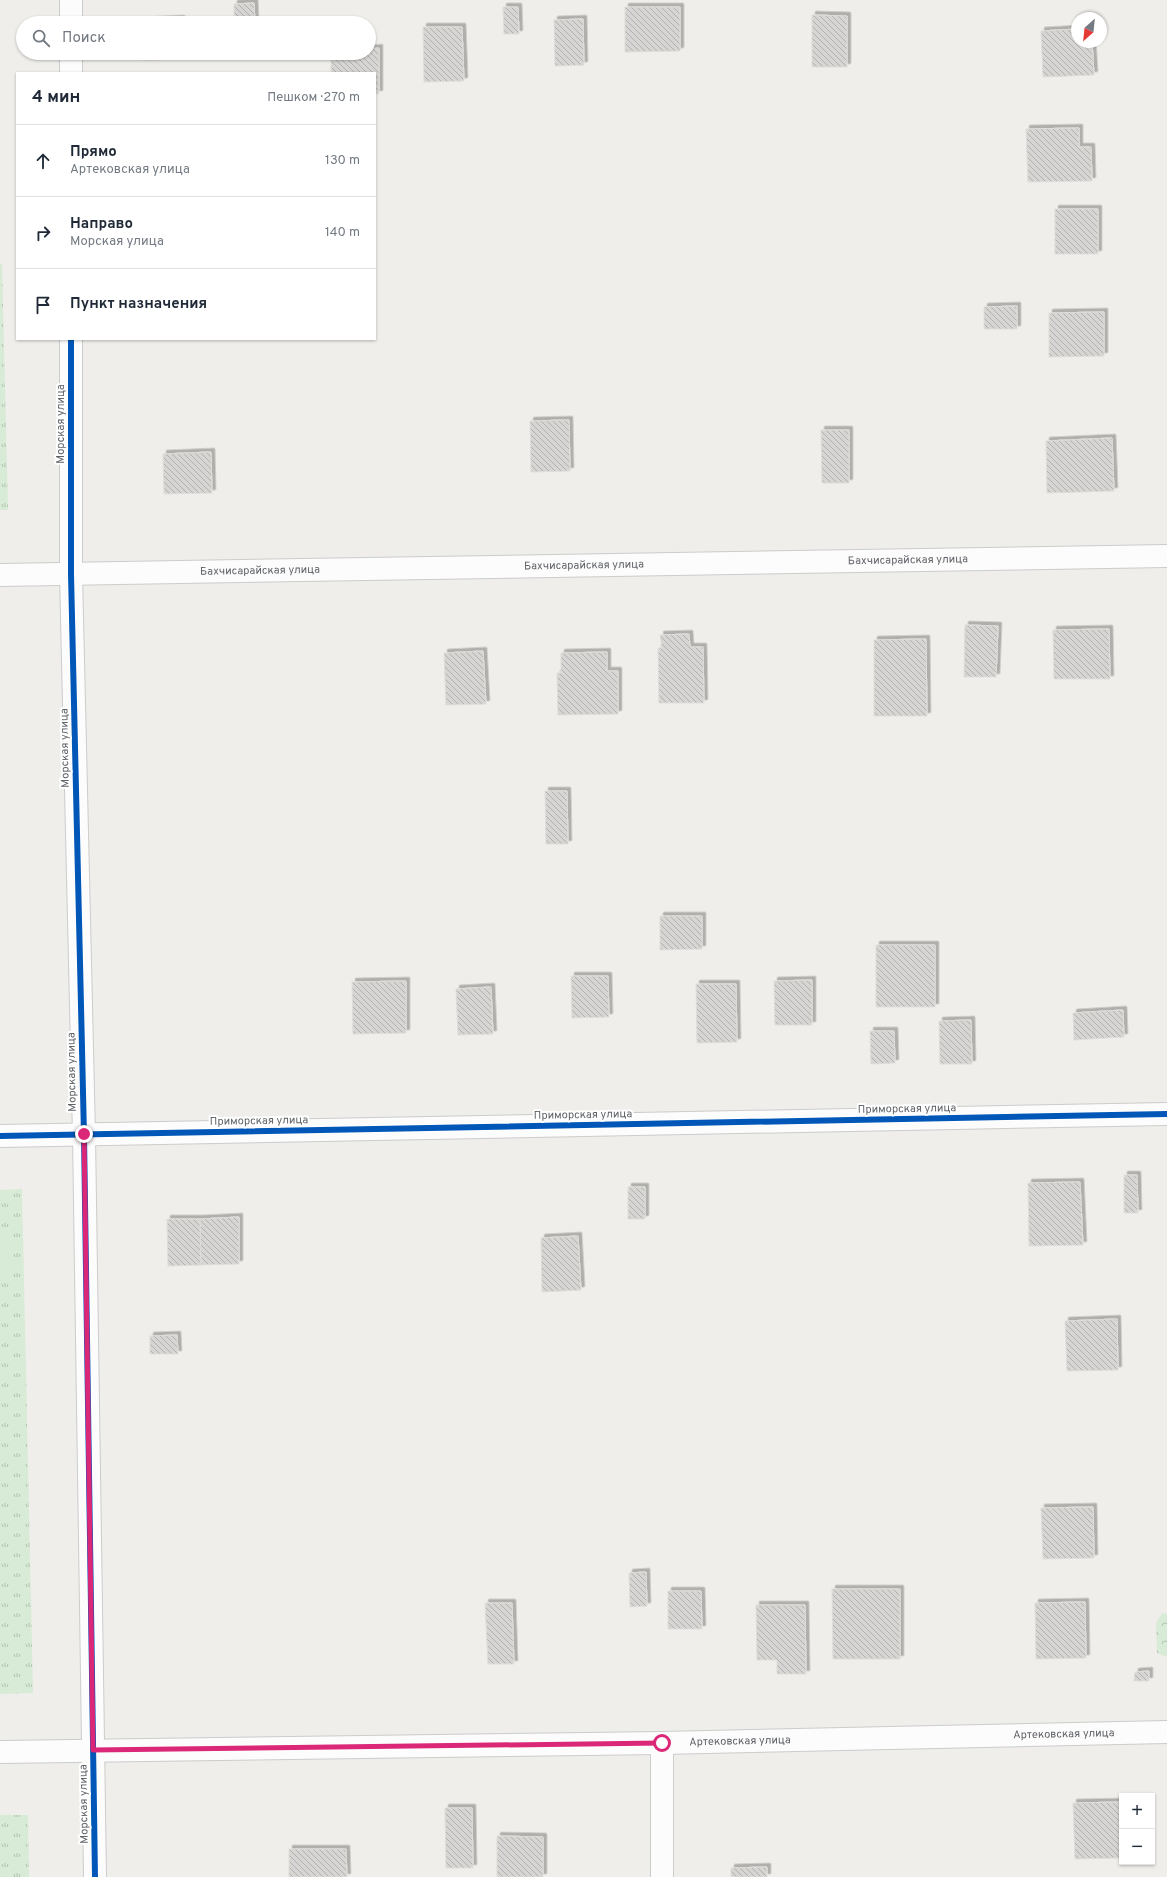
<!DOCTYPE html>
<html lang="ru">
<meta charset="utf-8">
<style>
body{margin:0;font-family:Overpass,sans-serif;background:#f6f6f7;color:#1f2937}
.controls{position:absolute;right:12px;bottom:12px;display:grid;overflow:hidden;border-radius:0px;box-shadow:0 1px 3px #0004}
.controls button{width:36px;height:36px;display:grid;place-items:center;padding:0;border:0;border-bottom:1px solid #e0e1e3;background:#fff;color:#1f2937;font:20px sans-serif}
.compass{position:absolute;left:1071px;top:12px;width:36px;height:36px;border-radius:50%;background:#fff;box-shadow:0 1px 3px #0004;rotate:207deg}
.stop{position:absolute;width:12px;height:12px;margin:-9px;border:3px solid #db2777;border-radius:50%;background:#fff}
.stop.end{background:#db2777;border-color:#fff;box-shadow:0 1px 4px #0008}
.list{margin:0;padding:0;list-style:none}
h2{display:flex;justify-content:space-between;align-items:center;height:52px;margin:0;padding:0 16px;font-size:17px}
h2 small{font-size:13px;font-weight:400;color:#747a83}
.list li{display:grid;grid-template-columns:26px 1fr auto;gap:12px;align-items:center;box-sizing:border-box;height:72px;padding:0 16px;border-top:1px solid #e0e1e3}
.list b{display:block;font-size:15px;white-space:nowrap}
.list p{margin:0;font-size:13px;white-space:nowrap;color:#747a83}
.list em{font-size:13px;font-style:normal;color:#747a83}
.icon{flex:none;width:22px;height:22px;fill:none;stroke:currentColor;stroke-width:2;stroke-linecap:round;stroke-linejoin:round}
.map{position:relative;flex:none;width:1167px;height:1877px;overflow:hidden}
.search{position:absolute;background:#fff;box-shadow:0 1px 3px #0004;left:16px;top:16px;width:360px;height:44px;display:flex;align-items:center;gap:10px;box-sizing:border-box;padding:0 14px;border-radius:22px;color:#747a83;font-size:15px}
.panel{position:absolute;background:#fff;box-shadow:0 1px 3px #0004;left:16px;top:72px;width:360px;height:268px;border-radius:0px}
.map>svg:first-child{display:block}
.grass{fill:url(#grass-tufts)}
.forest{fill:url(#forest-crowns)}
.park{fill:#d8ebd6}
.building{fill:url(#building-back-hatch);stroke:#deddd9;filter:url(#shadow)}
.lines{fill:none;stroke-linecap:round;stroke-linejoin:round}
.minor-casing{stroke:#cbcccc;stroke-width:24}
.minor{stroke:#fdfcfc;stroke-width:22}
.cycleway-casing{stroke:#fff;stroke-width:8}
.cycleway{stroke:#0057b8;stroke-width:6}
.route{stroke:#db2777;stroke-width:5}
.labels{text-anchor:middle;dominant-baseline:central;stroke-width:4;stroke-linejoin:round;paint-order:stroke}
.street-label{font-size:11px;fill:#5f6368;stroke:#fff}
</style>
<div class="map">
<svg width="1167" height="1877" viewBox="0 0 1167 1877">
<defs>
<pattern id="grass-tufts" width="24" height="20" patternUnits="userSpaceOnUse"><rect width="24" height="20" fill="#d8ebd6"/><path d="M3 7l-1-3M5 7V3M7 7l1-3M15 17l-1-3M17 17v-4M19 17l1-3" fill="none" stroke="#b2c2b1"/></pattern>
<pattern id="forest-crowns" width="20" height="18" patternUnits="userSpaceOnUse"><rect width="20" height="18" fill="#d8ebd6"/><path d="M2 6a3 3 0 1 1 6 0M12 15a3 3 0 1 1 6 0" fill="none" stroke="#b2c2b1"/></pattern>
<pattern id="building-back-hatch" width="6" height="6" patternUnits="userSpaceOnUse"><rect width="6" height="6" fill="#d6d5d3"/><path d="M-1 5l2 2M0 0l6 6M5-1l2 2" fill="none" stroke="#b1b0af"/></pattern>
<filter id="shadow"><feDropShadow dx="3.5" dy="-3.5" stdDeviation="0" flood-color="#0004"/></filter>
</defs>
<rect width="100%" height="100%" fill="#efeeea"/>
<path class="grass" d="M0,264H2L8,510H0Z
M22,1189L33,1693L0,1694V1190Z
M0,1815H28L29,1877H0Z"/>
<path class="forest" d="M1162,1613L1167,1614V1657L1157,1653L1156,1623Z"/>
<path class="park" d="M0,1243H9L10,1281H0Z"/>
<path class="building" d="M254,3L255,23H234V4Z
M503,7H518L519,34H504Z
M625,7H680V51L625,52Z
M812,15L847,16V67H812Z
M181,19V23H142V21Z
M583,19L584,65L555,66L554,20Z
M423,27H462L464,81L424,82Z
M1077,29V42H1092L1094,75L1043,77L1041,31Z
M379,48V94H375V73H331V53H369V49Z
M143,53H182L183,59L143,60Z
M1079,128V147H1091L1092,181L1028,182L1026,129Z
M1055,209H1098V254H1055Z
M1017,306V329H984V307Z
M1104,312V356L1049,357V313Z
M569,420L570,471L531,472L530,421Z
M821,430H849V483H822Z
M1112,438L1114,491L1047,493L1046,441Z
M211,452L212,493L164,494L163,454Z
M965,625L998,626L996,677H964Z
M1109,629L1110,679H1054L1053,630Z
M689,634L690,647H703L704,703H659L658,648H662L660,635Z
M926,639L927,716H874V640Z
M483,651L486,704L446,705L444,653Z
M607,652V671H618V714L558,715L557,673H561V653Z
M545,791H567L568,844H546Z
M660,916H702V949L660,950Z
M876,945H935V1007H876Z
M571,976H608L609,1017L572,1018Z
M812,980V1025H775L774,981Z
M406,981V1033L353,1034L352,982Z
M696,984H736L737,1042L697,1043Z
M491,987L493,1034L458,1035L456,989Z
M1123,1010L1124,1037L1074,1040L1073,1013Z
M971,1020L972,1064H940L939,1021Z
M870,1031H894L895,1063L871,1064Z
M1124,1175H1137L1138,1213H1124Z
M1080,1182L1083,1245L1029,1246L1028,1183Z
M628,1187H645V1219H628Z
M239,1217V1264L201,1265L200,1219Z
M167,1219H200L201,1265L168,1266Z
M578,1236L581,1290L542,1292L541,1238Z
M1117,1319L1118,1370L1067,1371L1065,1321Z
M177,1335L178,1354H150V1336Z
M1093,1507L1094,1558L1043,1559L1041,1508Z
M646,1572L647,1606L630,1607L629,1573Z
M832,1589H900V1659H833Z
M668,1591H701L702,1629H668Z
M1085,1602L1086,1658L1036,1659L1035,1603Z
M485,1603H512L514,1664H488Z
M756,1605H805L806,1674H777V1660H757Z
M1149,1671V1681H1134L1135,1672Z
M1122,1802V1858L1075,1859L1073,1803Z
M445,1808H472L473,1868H446Z
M497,1836L543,1837V1877H497Z
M289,1849H346L347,1877H289Z
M767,1867V1877H731V1868Z"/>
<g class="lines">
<g class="minor-casing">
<g id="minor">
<path d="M71,0V23"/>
<path d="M71,53V73"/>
<path d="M71,339V574L84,1135L95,1877"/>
<path id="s1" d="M0,575L1167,556"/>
<path d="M0,1136L1167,1114"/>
<path d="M662,1743V1877"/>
<path id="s2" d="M0,1752L662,1743L1167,1732"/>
</g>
</g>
<use href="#minor" class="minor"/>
<g class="cycleway-casing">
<path id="cycleway" d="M71,339V574L84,1135L95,1877
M0,1136L1167,1114"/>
</g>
<use href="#cycleway" class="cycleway"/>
</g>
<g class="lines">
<path class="route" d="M84,1134L93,1750L662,1743"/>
</g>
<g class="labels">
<g class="street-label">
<text transform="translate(61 424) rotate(-90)">Морская улица</text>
<text stroke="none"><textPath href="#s1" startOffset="908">Бахчисарайская улица</textPath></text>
<text stroke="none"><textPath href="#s1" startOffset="584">Бахчисарайская улица</textPath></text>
<text stroke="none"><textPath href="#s1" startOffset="260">Бахчисарайская улица</textPath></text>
<text transform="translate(65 748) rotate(-91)">Морская улица</text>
<text transform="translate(72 1072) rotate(-91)">Морская улица</text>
<text transform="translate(907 1109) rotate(-1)">Приморская улица</text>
<text transform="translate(583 1115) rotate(-1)">Приморская улица</text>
<text transform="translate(259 1121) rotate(-1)">Приморская улица</text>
<text stroke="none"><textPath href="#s2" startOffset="1064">Артековская улица</textPath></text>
<text stroke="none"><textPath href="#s2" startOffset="740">Артековская улица</textPath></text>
<text transform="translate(84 1804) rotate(-91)">Морская улица</text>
</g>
</g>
</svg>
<div class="controls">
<button>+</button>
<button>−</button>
</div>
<svg class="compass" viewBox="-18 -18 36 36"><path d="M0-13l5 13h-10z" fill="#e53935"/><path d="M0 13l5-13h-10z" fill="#747a83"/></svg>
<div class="stop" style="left:662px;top:1743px"></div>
<div class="stop end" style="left:84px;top:1134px"></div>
<div class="search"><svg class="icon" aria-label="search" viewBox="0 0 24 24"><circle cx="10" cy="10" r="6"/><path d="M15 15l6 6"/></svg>Поиск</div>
<section class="panel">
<h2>4 мин<small>Пешком · 270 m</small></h2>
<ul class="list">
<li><svg class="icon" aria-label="ahead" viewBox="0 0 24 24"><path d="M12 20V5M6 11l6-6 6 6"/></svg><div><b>Прямо</b><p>Артековская улица</p></div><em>130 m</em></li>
<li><svg class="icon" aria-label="right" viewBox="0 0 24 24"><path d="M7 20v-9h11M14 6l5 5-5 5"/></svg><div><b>Направо</b><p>Морская улица</p></div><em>140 m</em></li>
<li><svg class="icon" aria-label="arrive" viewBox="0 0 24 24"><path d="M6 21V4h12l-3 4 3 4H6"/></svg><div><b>Пункт назначения</b></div></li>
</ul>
</section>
</div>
